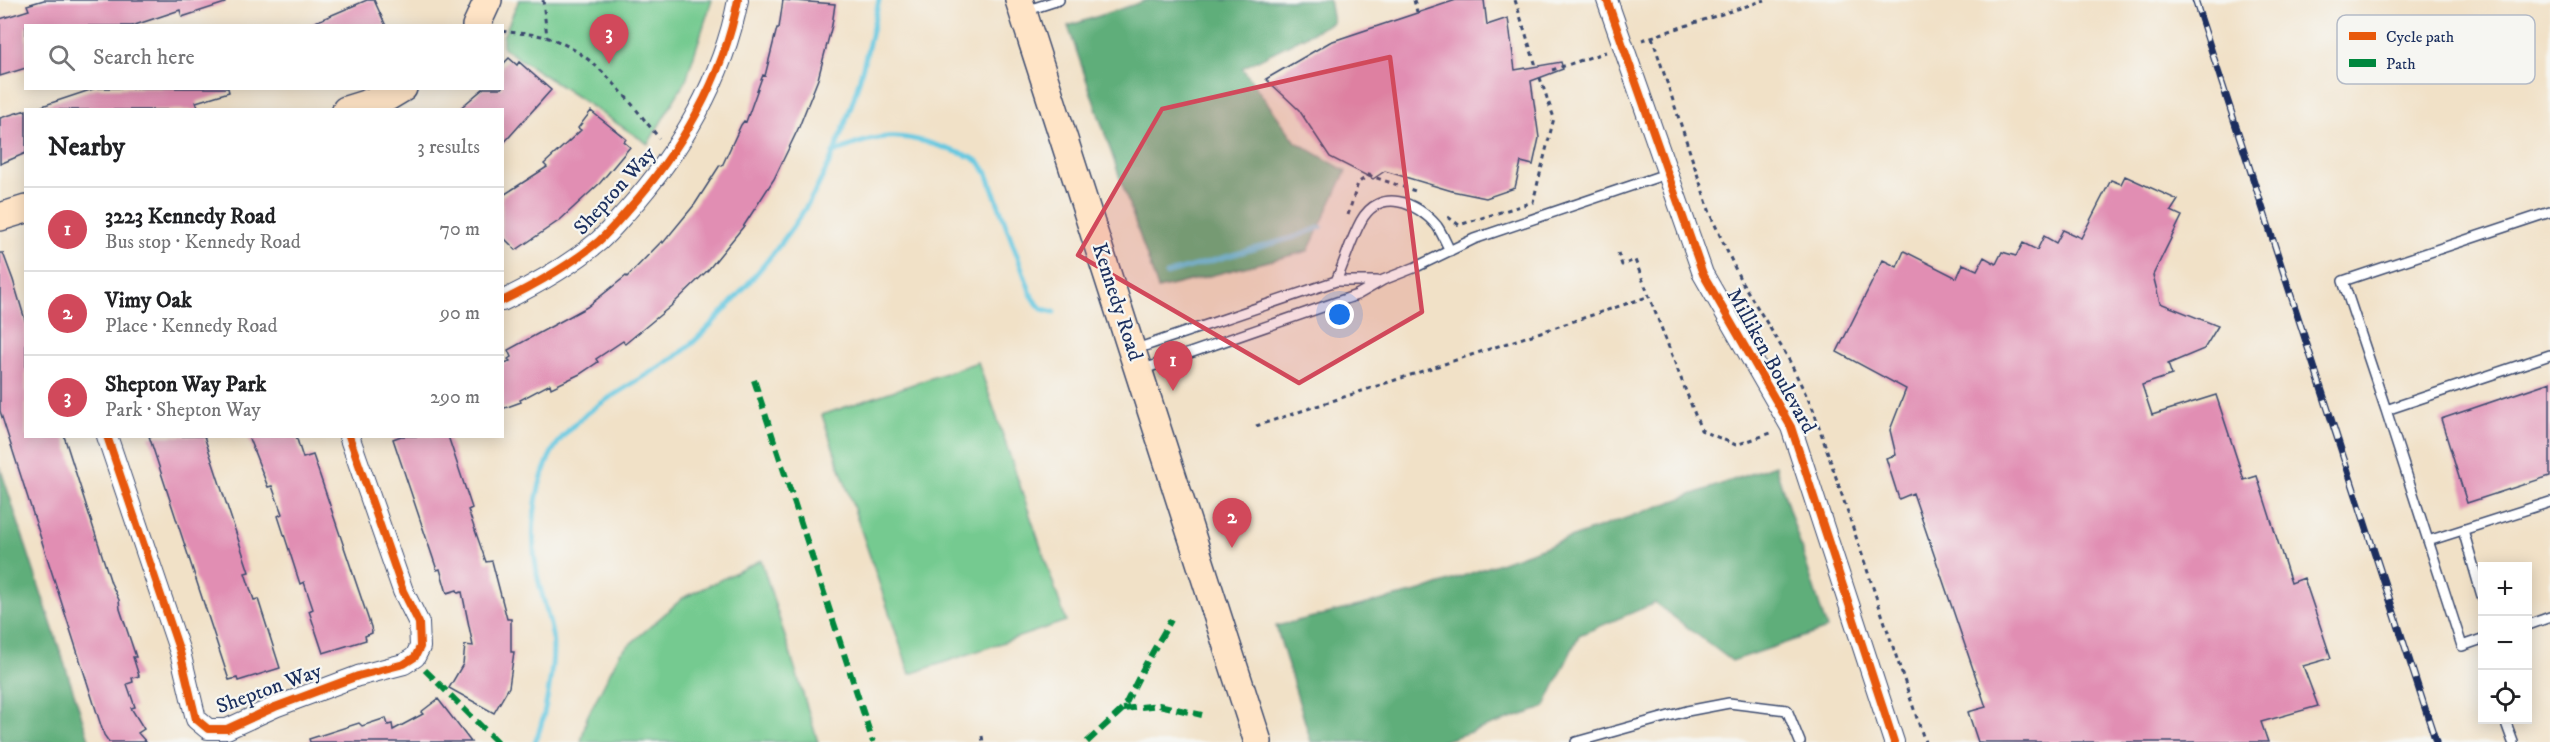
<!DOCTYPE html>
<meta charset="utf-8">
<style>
body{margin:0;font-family:"IM FELL DW Pica",serif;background:#f6f6f6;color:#202124}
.controls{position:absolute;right:18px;bottom:18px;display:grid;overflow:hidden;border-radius:0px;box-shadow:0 3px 15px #0003}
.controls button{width:54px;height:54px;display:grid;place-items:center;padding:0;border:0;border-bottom:2px solid #e0e0e0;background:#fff;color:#202124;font:30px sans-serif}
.you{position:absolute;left:1340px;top:315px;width:21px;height:21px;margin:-15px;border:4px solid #fff;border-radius:50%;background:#1a73e8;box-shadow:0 0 0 9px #1a73e833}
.badge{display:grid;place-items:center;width:39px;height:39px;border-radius:50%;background:#d1495b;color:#fff;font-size:20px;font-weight:700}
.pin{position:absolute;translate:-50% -50px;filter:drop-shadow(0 2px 3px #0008)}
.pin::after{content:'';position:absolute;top:32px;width:21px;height:18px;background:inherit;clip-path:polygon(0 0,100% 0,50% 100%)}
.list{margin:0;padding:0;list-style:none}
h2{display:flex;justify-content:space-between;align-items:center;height:78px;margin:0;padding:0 24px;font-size:26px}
h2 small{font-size:20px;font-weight:400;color:#757577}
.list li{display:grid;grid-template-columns:39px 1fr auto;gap:18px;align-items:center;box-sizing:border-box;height:84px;padding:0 24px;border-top:2px solid #e0e0e0}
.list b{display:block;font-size:22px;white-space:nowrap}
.list p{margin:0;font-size:20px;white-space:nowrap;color:#757577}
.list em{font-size:20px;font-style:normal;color:#757577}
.icon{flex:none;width:33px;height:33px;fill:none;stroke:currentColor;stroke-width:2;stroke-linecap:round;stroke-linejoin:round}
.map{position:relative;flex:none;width:2550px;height:742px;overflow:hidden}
.search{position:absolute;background:#fff;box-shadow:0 3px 15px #0003;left:24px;top:24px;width:480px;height:66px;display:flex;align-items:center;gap:15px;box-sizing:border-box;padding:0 21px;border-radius:0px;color:#757577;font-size:22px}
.panel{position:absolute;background:#fff;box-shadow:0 3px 15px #0003;left:24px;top:108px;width:480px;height:330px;border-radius:0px}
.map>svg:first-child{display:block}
.green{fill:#74ca90;stroke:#487c77;stroke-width:1.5}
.forest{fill:#5fae7a;stroke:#3d6e6c;stroke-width:1.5}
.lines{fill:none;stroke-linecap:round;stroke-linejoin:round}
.stream{stroke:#62c7e0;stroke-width:5}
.building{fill:#e18eb3}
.lane-casing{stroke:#3b4a6e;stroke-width:12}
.street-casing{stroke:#3b4a6e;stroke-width:22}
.secondary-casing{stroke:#3b4a6e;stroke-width:30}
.path{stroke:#3b4a6e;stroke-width:3;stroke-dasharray:4.5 4.5;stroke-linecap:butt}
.lane{stroke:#fff;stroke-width:9}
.street{stroke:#fff;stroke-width:20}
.secondary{stroke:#ffe4c6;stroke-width:27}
.rail-casing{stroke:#1b2f5e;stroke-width:7}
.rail{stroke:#f6f6f2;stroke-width:4.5;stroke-dasharray:14;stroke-linecap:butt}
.quiet{stroke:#00873e;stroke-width:6;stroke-dasharray:12 6;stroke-linecap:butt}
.cycleway-casing{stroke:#f6f6f2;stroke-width:11}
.cycleway{stroke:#e8590c;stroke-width:8}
.marked{fill:#d1495b;fill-opacity:0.2;stroke:#d1495b;stroke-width:4.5;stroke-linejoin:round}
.labels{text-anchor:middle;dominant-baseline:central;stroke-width:4.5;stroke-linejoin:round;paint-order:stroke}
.street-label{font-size:21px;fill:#1b2f5e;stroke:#f6f6f2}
.key{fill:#f6f6f2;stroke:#b4bac6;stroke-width:1.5}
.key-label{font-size:16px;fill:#1b2f5e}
</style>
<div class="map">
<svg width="2550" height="742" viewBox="0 0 2550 742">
<rect width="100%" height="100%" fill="#f6f6f2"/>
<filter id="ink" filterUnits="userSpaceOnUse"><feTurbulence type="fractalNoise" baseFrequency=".0167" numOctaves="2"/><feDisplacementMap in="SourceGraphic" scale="12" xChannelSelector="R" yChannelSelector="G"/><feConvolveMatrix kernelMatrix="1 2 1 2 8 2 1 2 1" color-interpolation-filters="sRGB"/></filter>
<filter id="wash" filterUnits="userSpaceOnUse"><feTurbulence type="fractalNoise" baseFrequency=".008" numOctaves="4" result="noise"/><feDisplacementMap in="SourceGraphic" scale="24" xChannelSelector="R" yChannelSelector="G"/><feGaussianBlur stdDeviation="1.35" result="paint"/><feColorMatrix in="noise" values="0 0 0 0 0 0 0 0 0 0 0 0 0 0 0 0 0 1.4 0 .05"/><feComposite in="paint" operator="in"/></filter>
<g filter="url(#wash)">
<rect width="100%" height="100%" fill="#f1e1c7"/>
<path class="green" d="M519,0H712L686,80L648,144L503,48V37Z
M978,362L1066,621L910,674L822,415Z
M761,560L818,742H581L587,717L620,653L683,598Z"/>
<path class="forest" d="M1148,0H1329L1333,22L1242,68L1296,142L1346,171L1308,251L1158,289L1068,26Z
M1775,465L1827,629L1732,661L1655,603L1579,635L1544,708L1440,742H1311L1276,626L1421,591Z
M0,467L90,742H0Z"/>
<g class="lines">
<path class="stream" d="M834,153C893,125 914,138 971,157L979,162L987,173L1033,299L1042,309L1054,312
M1166,274L1295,237L1321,227
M535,742C545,720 556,659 552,635C549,615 541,594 537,574C530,536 533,493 549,458C571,410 640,383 682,352C703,335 721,314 739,294C767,262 797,226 817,188C848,129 865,65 879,0"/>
</g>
<g id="blocks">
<path class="building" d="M44,0H225V3L182,17L180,10L132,26H26V68L0,76V19L29,10L27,5Z
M367,0H374L386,26H306Z
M783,0L835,4L832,25L818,79L799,127L774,179L743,227L708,270L671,306L625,344L623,341L596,359L598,362L580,374L551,388L550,384L520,400L521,402L502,409V364L510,361L508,359L511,357L508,350L587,307L626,276L627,277L662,241L663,243L695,204L720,165L722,166L741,125L744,121L746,122L761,80L763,75L765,76L777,28H779Z
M1456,0H1484L1487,25L1508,18L1515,70L1561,62L1563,69L1531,81L1539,138L1533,165L1521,162L1515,188L1486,198L1452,191L1385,171L1373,179L1330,157L1299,110L1266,79L1330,42Z
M509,58L517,65L519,62L551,90L502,145V110H458L484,88H502V65Z
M96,88H228L229,92L196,102L199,110H42V106Z
M26,110V153L0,164V118Z
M591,111L626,139L624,142L630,147L600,183L560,220L516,250L502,236V196L547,167L544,164L581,130L578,128Z
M2125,176L2178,200L2171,211L2182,216L2153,275L2160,303L2218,326L2204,349L2168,364L2172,375L2142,385L2152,415L2216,395L2244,480L2257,476L2291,583L2304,578L2331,658L2303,666L2318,706L2261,722L2268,742H1978L1968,712L1986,707L1913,493L1899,499L1886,458L1896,455L1890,430L1906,389L1837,352L1883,260L1897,267L1904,251L1957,278L1963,264L1977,270L1984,257L1996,264L2002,252L2016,256L2023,243L2037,250L2044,236L2056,243L2063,230L2081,238L2111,180L2121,184Z
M0,253H3L13,280L26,323V436H64L111,583L119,600L120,609L136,657H133L139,676L132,678L133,682L127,684L135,707L131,708L144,729L138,733L146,742H109L104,735L0,411Z
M2550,382V476L2467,503L2441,419Z
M149,436H204L249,572L245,573L254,600L258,599L280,668L238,681L237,678L229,680Z
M248,436H296L303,458L313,455L371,627L372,633L365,636L366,640L323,653L309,611L313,609L304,582L300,584L278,516L282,514L272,486L268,487Z
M401,436H448L472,508L468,510L486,562L492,561L507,619H511V652H514L509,687L494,713L449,688L463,664L465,645L473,646L462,592L458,593L457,590L447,593L440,569L437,570L393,439Z
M438,699L471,742H310L309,739L359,723L362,726L386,718L388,725L392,724L393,730L423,714L421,712Z"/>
</g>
</g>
<g filter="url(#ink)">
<use href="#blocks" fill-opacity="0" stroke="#3b4a6e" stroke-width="1.5"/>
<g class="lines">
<g class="lane-casing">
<path id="lane" d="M1025,11L1059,0
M2550,212L2343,281L2386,410L2550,355
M1336,281C1345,261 1351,239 1361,221C1380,187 1417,202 1437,226C1442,233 1446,243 1450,251
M1136,349L1336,281H1377
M1141,370L1357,295L1383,280L1416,267L1474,239L1666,174
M2386,410L2462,646L2482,639
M2463,530L2482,596
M2428,541L2550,502
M2528,625L2550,617
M2505,720L2513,742
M1576,742L1687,711L1729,703L1787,710L1800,742"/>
</g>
<g class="street-casing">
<path id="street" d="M1607,0L1703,274L1791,427L1894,742
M502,301C537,284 569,266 599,241C609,232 618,221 627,211C680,152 723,79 738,0
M107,436L180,652L196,719L208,729H227L275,707L358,676L404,664L415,657L420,647L419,623L403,591L349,436"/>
</g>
<g class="secondary-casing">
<path id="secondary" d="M1019,0L1258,742
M476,26L488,0
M346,110L388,97L403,88
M0,217L26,209"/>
</g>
<path class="path" d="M543,0L547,37
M1414,0L1417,12
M1515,0L1536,66
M502,31C517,34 535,33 549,38C597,54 628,100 659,138
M1652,37L1711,216L1740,279L1787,356L1813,409L1925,742
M1642,40L1765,0
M1552,70L1606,52
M1368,175L1415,191
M1348,215L1358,183L1373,172
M1448,217L1459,225L1533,202L1554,118L1540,78
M1618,253L1622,265L1635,260L1701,430L1736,445L1771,433
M1256,426L1650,296
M982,736L983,742"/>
<use href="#lane" class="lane"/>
<use href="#street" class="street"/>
<use href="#secondary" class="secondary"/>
<g class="rail-casing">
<path id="rail" d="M2195,0L2436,742"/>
</g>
<use href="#rail" class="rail"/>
<path class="quiet" d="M754,380L873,742
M425,670L497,742
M1123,709L1159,705L1202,715
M1087,742L1123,709L1144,667L1171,620"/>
<g class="cycleway-casing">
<path id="cycleway" d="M1607,0L1703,274L1791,427L1894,742
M502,301C537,284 569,266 599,241C609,232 618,221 627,211C680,152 723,79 738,0
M107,436L180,652L196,719L208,729H227L275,707L358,676L404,664L415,657L420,647L419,623L403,591L349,436"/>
</g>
<use href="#cycleway" class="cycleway"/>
</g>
</g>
<path class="marked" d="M1390,57L1422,312L1299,383L1078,255L1162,109Z"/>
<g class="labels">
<g class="street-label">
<text transform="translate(615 191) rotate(-48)">Shepton Way</text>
<text transform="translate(1117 302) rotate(72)">Kennedy Road</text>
<text transform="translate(1771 361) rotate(61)">Milliken Boulevard</text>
<text transform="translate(269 689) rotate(-20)">Shepton Way</text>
</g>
</g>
<rect x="2337" y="15" width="198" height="69" rx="9" class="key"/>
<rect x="2349" y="32" width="27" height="8" fill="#e8590c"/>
<rect x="2349" y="59" width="27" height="8" fill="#00873e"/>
<g class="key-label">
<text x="2386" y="42">Cycle path</text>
<text x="2386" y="69">Path</text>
</g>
</svg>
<div class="controls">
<button>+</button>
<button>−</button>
<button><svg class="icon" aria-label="locate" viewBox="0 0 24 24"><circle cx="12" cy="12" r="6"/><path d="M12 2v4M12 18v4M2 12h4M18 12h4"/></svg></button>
</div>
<div class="you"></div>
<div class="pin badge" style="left:1173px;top:391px">1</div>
<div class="pin badge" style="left:1232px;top:548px">2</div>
<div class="pin badge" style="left:609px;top:64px">3</div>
<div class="search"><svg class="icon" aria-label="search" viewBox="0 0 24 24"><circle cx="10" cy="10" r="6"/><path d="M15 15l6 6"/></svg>Search here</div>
<section class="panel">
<h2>Nearby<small>3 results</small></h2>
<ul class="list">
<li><span class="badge">1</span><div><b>3223 Kennedy Road</b><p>Bus stop · Kennedy Road</p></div><em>70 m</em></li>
<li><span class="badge">2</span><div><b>Vimy Oak</b><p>Place · Kennedy Road</p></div><em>90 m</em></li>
<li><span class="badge">3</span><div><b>Shepton Way Park</b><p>Park · Shepton Way</p></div><em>290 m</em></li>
</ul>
</section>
</div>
